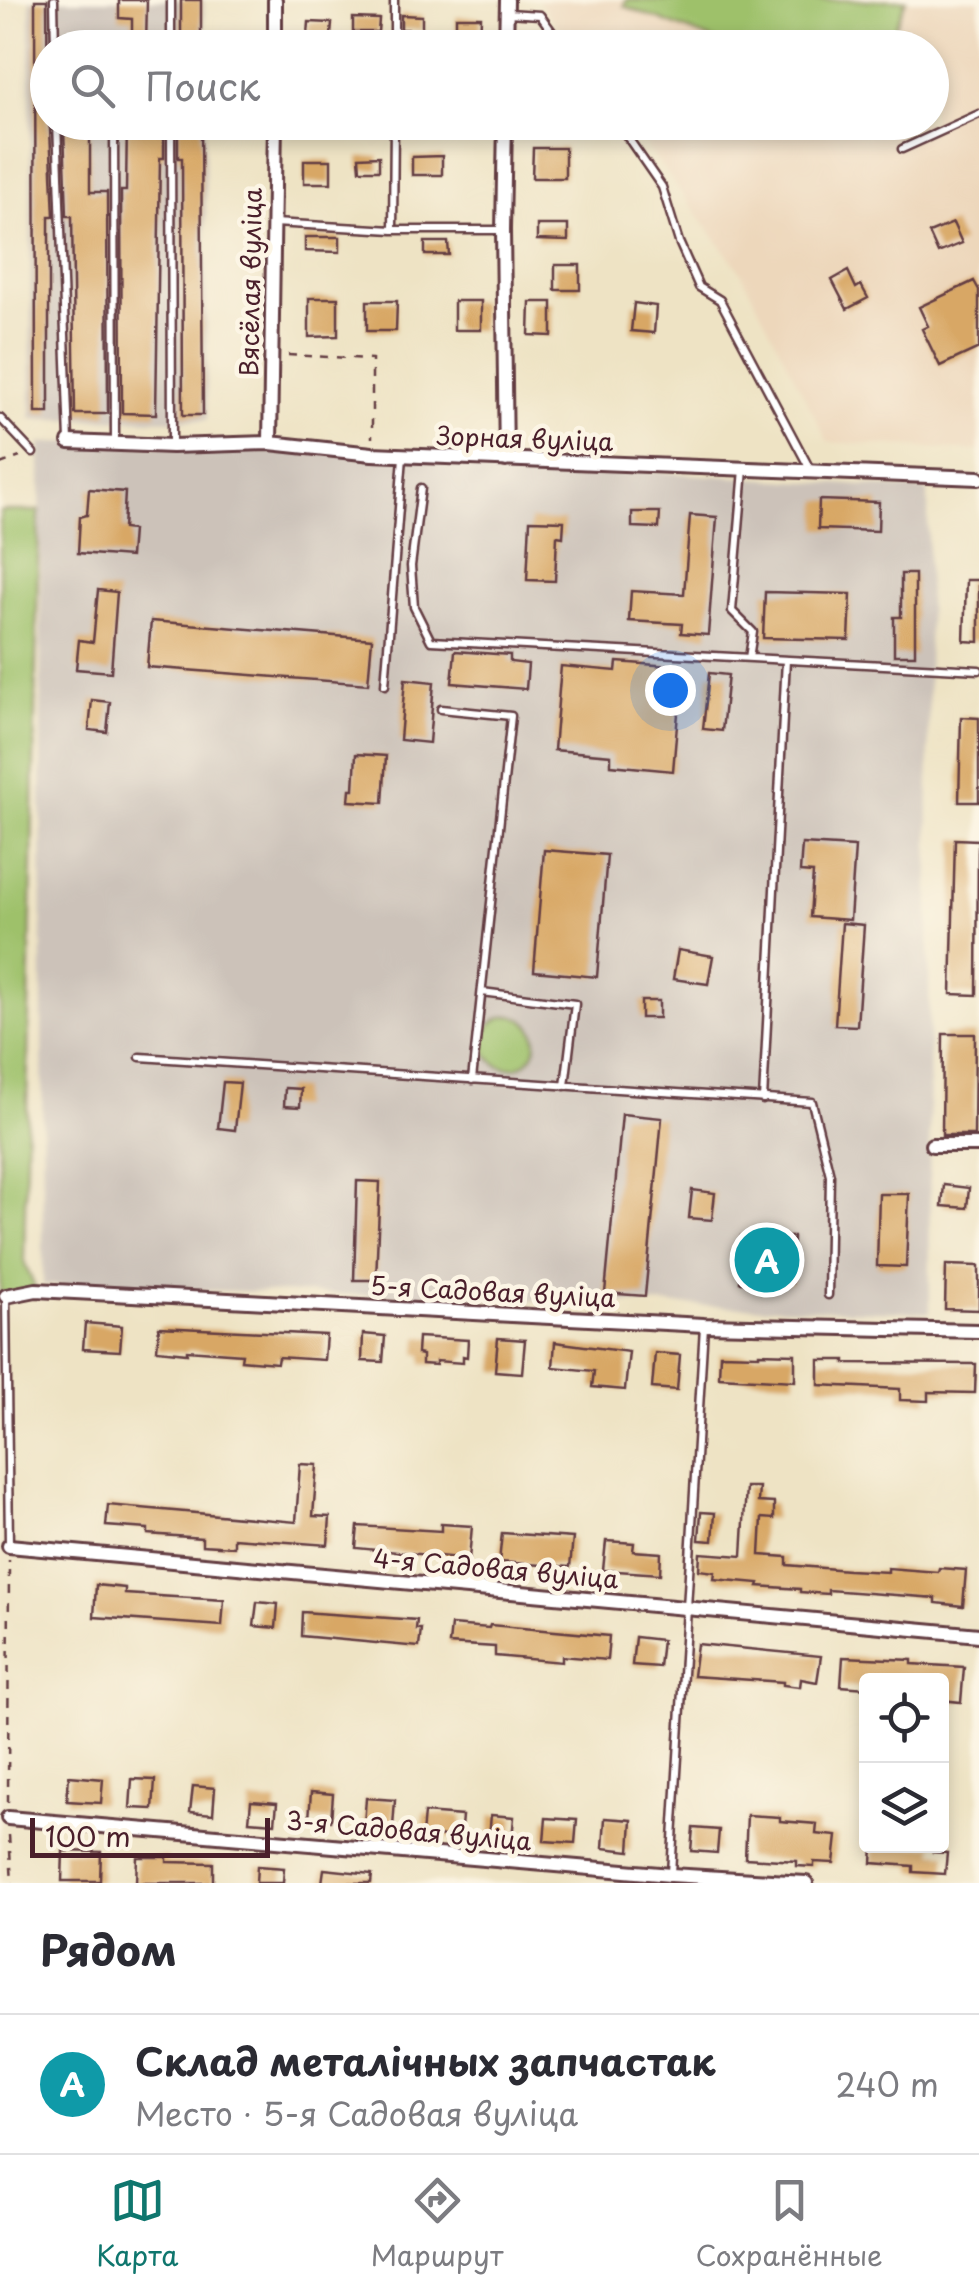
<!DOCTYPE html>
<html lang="ru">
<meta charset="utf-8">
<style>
body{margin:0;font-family:"Playpen Sans",sans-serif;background:#f2f2f3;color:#2b2b33}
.controls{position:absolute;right:30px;bottom:30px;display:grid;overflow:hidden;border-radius:10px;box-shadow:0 5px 15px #0003}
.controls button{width:90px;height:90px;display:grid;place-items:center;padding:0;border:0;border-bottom:2px solid #e1e1e2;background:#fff;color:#2b2b33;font:50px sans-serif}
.scale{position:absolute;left:30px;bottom:25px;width:240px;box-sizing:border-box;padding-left:10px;border:5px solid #4a1f2b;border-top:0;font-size:28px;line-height:35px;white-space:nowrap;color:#4a1f2b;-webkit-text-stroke:8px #fcf5e5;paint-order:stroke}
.you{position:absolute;left:670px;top:690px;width:35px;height:35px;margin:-25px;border:8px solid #fff;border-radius:50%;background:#1a73e8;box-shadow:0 0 0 15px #1a73e833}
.badge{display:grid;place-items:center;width:65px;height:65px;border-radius:50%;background:#0f766e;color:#fff;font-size:32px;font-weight:700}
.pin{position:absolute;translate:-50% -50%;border:5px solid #fff;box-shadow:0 2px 10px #0006}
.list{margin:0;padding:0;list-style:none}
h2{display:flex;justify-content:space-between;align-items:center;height:130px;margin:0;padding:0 40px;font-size:42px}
h2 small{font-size:32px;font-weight:400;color:#7c7c81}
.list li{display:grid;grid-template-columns:65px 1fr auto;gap:30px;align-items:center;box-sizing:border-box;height:140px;padding:0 40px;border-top:2px solid #e1e1e2}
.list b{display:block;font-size:38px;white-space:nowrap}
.list p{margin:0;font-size:32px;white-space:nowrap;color:#7c7c81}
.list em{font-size:32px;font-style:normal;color:#7c7c81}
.icon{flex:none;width:55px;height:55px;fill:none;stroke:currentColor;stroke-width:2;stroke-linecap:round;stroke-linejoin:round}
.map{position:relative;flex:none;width:979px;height:1883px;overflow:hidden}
.search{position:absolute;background:#fff;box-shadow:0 5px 15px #0003;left:30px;right:30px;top:30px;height:110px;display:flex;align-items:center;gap:25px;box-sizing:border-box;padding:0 35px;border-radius:55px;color:#7c7c81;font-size:38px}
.sheet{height:270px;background:#fff}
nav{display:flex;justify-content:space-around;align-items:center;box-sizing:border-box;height:140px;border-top:2px solid #e1e1e2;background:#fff;font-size:28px;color:#7c7c81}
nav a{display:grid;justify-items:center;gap:5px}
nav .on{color:#0f766e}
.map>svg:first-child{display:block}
.built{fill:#edd7bb}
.industrial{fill:#ccc2b9}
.green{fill:#9ec16a;stroke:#74704a;stroke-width:2.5}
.building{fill:#d8a765}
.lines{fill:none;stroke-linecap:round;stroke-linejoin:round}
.service-casing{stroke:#633c42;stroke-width:11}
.minor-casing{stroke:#633c42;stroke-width:18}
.path{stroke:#633c42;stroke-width:2.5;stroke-dasharray:8 8;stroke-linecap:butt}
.service{stroke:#fff;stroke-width:6}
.minor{stroke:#fff;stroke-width:12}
.labels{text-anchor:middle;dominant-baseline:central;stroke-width:9;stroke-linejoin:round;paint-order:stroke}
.street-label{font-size:25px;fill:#4a1f2b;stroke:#fcf5e5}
</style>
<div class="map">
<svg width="979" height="1883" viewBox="0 0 979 1883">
<rect width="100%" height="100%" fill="#fcf5e5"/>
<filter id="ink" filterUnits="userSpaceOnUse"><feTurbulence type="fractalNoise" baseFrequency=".01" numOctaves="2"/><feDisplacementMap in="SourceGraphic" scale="20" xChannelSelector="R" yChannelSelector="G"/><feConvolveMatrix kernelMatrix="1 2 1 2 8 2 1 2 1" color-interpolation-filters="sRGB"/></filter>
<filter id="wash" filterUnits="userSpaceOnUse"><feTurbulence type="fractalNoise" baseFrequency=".0048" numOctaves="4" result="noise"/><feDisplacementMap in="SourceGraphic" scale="40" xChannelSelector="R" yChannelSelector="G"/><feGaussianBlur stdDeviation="2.25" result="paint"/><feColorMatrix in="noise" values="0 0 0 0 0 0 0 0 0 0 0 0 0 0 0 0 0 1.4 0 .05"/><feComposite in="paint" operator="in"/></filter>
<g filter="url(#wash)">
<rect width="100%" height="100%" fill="#eee3c4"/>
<path class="built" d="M538,0H979V451L828,442L740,271L629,123L932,122V48L573,47Z"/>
<path class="industrial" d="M30,0H204L205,47L48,48V122L205,123L207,420L31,419Z
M69,442L403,455L928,490L930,1313L43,1285L40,443Z"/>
<path class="green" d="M626,0H906L887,48L730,47L624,6Z
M0,511H39L24,1261L36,1290L6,1296L0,1293Z
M484 1042a26 26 0 1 1 52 0a26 26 0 1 1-52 0Z"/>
<g id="blocks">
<path class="building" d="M35,0H47L48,122L50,129L54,216H49V413H36Z
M119,0H147L146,48H132V19L119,18Z
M181,0H201V48H181Z
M401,15L422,16V30L401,29Z
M456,17H481L480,44H456Z
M353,18L379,19L378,32H353Z
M309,22L332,23L330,48H307Z
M127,122H164V158H160L156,414L122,413L121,191H126Z
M178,122H201L203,415H183L182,158H178Z
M64,129H90V192H107L108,413L105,414H75L72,216H67Z
M533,148H565V178H532Z
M379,156V170H360L359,157Z
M442,156V175H412V157Z
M304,160H331V183H304Z
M953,223L962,243L938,253L929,233Z
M537,225H568V241L537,240Z
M305,237H340V252L305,251Z
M425,242H448L449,255H425Z
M555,265H580V290H555Z
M848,271L856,288L861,285L868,298L847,309L832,280Z
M974,281L979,290V348L940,366L922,329L928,326L919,307Z
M309,298H338V336L309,337Z
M367,301H397L396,331H367Z
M454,301H481V330H454Z
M530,302H552V336L529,335Z
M634,303L656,306L654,333L631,331Z
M89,489L125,492L123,529L132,530L130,557L78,553L80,517L87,515Z
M819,500L879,502L878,531L818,529Z
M632,512H660L659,528L632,527Z
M690,515L717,517L708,635L681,633L682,624L629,621L631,591L684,594Z
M530,520L564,521L563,537L557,536L555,581L527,580Z
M901,574H915V655H894V617H901Z
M966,580H979V642L964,641Z
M98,590L117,592L111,672L76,669L79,640L93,642Z
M765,592L851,594L849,640L763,638Z
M151,621L372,639L368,684L147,667Z
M455,651L510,655V662L528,664L526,689L452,683Z
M617,662L682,667L673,771L611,765V755L554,750L561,666L616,671Z
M709,673L728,675L722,731L703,729Z
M405,679L434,682L429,743L400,740Z
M92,700L110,702L107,732L89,730Z
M961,717L979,718V802H959Z
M356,754L386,756L383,803L349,801L350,789H354Z
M955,839L978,840L977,995L951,994Z
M802,844L855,847L850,920L810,917L813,873L800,872Z
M544,850L607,855L597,977L534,971Z
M842,923L864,925L857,1026L835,1025Z
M678,950L713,956L708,984L673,979Z
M641,1001H659V1018H641Z
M943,1034H975L974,1135H942Z
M223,1082L240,1083L235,1130L218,1128Z
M285,1088L301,1089L300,1107L284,1106Z
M622,1114L662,1118L645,1296L605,1293Z
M357,1181L380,1182L376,1280H354Z
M944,1185L969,1188L967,1208L942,1206Z
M692,1190L715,1193L712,1220L689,1218Z
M879,1194H909L906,1267L877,1266Z
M741,1236L793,1237L792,1283L740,1282Z
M946,1265L979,1266V1310L945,1309Z
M85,1323L122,1326L120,1351L83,1349Z
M159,1327L326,1335L324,1360L278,1357L277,1363L241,1360L242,1354L187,1350V1353L157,1350Z
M363,1334L385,1336L383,1362L362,1361Z
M418,1337L468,1340L467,1357L463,1356V1363L436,1361V1365L422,1364V1355L417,1354Z
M498,1338L525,1340L522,1373L495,1371Z
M555,1342L629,1352L625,1390L592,1387L594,1371L553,1367Z
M655,1353L680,1355L677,1390L652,1388Z
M759,1353L795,1354V1381L719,1377L720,1354L759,1355Z
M819,1360H845V1363L976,1364L975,1393L928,1392V1401L900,1400V1389L819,1385Z
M300,1464L317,1465L313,1516L330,1517L328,1545L234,1538V1547L202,1545V1538L148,1534V1529L106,1526L108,1505L296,1522Z
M746,1487H759L758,1502L774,1503V1519L762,1518L760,1555L787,1557V1565L848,1570L888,1572V1568L938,1572L939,1568L966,1570L963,1606L936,1603V1598L828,1590V1594L800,1592V1589L758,1586L759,1583L714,1579L715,1572L699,1570L700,1553L742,1556Z
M701,1512L715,1513L713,1541L699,1540Z
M441,1524L472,1526L469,1559L356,1548L358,1526L441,1531Z
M502,1533L573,1538L570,1567L499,1562Z
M606,1541L634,1543L633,1551L661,1553L660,1574L603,1570Z
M96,1585L125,1588V1594L224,1600L222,1626L94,1617Z
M257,1602L278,1604L276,1628L254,1626Z
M302,1612L417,1620L416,1629H421L419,1647L301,1636Z
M451,1625L489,1628L490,1625L609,1636L607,1660L562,1656V1662L495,1656V1647L449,1644Z
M635,1637L662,1640L659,1667L632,1665Z
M697,1644L821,1656L817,1682L801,1679L800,1687L783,1685V1682L693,1676Z
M843,1657L912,1660V1664L964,1667L961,1702L942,1700V1680H866V1688L841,1686Z
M69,1776L103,1779L101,1803L67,1801Z
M132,1779L155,1780L153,1809L130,1808Z
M193,1786L215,1788L213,1814L190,1812Z
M311,1792L333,1794L331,1821L309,1819Z
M366,1798L395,1800L393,1827L364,1825Z
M251,1801L277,1803L275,1823L249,1821Z
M424,1813L462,1816L460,1838L422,1835Z
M491,1815L514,1817L512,1839L489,1837Z
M747,1815L780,1817V1821L817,1824L816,1834L837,1836L834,1863L814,1862V1867L797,1866V1861L745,1858Z
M546,1818L577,1820L575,1843L544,1841Z
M605,1818L632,1820L630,1851L603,1848Z
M693,1828L719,1830L717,1853L691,1851Z
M873,1846H934L933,1852L947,1853L945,1874L913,1872V1866L872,1863Z
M63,1851L101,1852L100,1881H62Z
M137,1857H167V1862L213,1863V1883H136Z
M257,1866L284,1868L283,1883H256Z
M324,1869L372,1874L371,1883H322Z"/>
</g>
</g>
<g filter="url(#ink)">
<use href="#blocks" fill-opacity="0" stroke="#633c42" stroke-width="2.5"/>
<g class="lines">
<g class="service-casing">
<path id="service" d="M54,0L55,48
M171,0V48
M508,13L540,15L564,48
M394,48V0
M57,122L69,441
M114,122L115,442
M171,122L172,445
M617,122L662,187L679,242L699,287L720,300L811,471
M902,149L979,114
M274,223L393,230H501
M393,230L394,122
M0,418L33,453
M744,469L732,611L753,632L749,658
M421,488L411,566L414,607L431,641L979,670
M385,685L403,457
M441,709L511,716L472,1080
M482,992L575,1004L565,1086
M140,1057L812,1102L830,1175L828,1295
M763,1100L786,660
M6,1297L9,1545
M671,1873L704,1326"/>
</g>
<g class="minor-casing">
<path id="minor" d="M275,48V0
M506,48L507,0
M505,122L503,230L506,460
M69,442L172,446L270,443L372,454L979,478
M270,443L275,122
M932,1145H979
M6,1296L36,1290L704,1325L979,1331
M9,1546L979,1635
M8,1818L671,1875L806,1883"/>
</g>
<path class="path" d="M288,355L372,359V438
M0,464L20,457
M8,1802L9,1560
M9,1835L12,1883"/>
<use href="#service" class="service"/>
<use href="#minor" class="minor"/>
</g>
</g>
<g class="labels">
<g class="street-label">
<text transform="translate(250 282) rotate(-89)">Вясёлая вуліца</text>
<text transform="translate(525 438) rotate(2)">Зорная вуліца</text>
<text transform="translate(493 1291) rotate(3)">5-я Садовая вуліца</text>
<text transform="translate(496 1568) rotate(5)">4-я Садовая вуліца</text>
<text transform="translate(409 1830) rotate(5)">3-я Садовая вуліца</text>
</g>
</g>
</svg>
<div class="controls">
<button><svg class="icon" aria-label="locate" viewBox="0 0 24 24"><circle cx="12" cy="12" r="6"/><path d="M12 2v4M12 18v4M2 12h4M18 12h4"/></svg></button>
<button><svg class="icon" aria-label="layers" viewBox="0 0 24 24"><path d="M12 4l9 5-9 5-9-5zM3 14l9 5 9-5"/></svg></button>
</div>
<div class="scale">100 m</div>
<div class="you"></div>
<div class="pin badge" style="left:767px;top:1260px;background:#0f9aa8">A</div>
<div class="search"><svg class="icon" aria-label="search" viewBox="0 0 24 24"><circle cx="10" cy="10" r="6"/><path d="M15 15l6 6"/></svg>Поиск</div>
</div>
<section class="sheet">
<h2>Рядом<small></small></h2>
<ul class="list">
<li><span class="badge" style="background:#0f9aa8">A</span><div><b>Склад металічных запчастак</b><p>Место · 5-я Садовая вуліца</p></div><em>240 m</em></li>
</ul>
</section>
<nav>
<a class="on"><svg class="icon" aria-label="map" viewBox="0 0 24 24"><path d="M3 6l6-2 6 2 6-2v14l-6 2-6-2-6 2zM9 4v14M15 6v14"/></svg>Карта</a>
<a><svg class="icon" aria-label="directions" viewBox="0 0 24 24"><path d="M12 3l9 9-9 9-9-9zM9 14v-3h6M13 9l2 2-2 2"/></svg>Маршрут</a>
<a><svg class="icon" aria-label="saved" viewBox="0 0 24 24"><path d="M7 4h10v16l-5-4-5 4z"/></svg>Сохранённые</a>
</nav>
